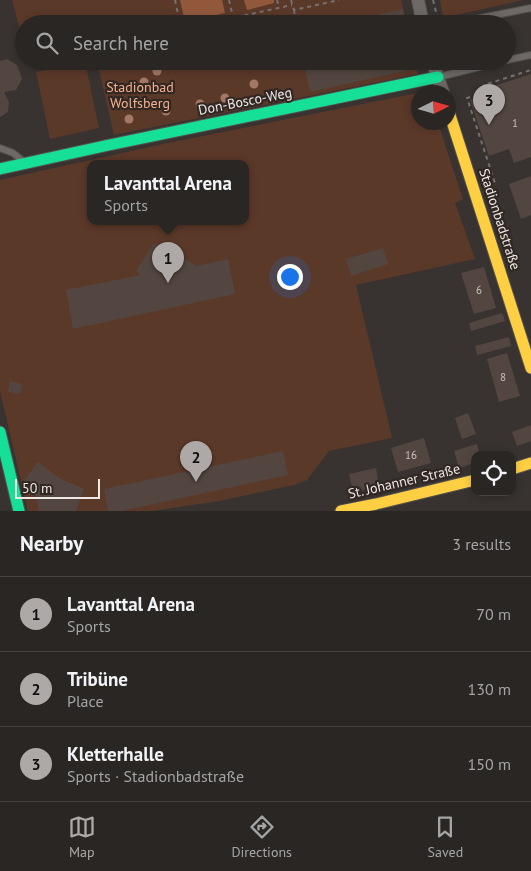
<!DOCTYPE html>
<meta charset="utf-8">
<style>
body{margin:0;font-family:"PT Sans",sans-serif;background:#363231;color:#f1f3f6}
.controls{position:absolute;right:15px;bottom:15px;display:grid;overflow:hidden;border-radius:10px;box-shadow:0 2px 8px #0003}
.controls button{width:45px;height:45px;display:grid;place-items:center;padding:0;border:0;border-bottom:1px solid #464341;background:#2a2624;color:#f1f3f6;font:25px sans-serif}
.compass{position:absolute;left:411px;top:85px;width:45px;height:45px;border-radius:50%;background:#2a2624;box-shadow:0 2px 8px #0003;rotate:85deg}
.scale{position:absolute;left:15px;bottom:12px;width:85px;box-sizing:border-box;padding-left:5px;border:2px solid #eee8e5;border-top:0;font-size:14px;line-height:18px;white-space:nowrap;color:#eee8e5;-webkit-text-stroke:4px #312824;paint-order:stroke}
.you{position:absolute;left:289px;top:276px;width:18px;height:18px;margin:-12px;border:4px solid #fff;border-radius:50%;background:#1a73e8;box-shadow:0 0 0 8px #1a73e833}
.badge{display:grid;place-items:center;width:32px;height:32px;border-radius:50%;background:#aea9a6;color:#111;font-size:16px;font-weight:700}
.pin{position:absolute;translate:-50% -41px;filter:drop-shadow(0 1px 2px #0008)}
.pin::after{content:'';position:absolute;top:26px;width:18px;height:15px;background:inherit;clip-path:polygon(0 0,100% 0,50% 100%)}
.popup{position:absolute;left:87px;top:160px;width:162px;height:65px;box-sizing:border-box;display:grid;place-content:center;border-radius:10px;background:#2a2624;filter:drop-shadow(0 1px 4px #0005);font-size:16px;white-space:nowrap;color:#a5a5a6}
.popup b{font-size:19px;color:#f1f3f6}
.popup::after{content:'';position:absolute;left:50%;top:100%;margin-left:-10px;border:10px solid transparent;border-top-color:#2a2624}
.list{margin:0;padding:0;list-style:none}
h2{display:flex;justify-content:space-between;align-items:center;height:65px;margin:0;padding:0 20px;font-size:21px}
h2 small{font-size:16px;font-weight:400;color:#a5a5a6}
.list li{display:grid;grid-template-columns:32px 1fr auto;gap:15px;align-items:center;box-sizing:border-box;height:75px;padding:0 20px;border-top:1px solid #464341}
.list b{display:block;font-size:19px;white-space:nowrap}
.list p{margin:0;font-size:16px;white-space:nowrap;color:#a5a5a6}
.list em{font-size:16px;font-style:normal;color:#a5a5a6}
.icon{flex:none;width:28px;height:28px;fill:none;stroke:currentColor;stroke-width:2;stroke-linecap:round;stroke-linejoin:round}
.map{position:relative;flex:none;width:531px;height:511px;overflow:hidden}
.search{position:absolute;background:#2a2624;box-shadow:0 2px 8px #0003;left:15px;right:15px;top:15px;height:55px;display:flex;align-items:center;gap:12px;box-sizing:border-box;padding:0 18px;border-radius:28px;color:#a5a5a6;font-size:19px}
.sheet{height:290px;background:#2a2624}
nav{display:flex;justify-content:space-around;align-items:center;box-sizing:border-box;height:70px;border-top:1px solid #464341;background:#2a2624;font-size:14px;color:#a5a5a6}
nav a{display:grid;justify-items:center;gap:2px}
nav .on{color:#aea9a6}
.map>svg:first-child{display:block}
.green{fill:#5b3929;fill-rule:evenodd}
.water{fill:#91583c}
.building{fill:#534640}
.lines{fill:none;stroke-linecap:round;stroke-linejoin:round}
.lane-casing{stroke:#55514e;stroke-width:8}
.street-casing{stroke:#55514e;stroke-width:14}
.fast-casing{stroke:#55514e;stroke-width:13}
.slow-casing{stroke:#55514e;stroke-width:13}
.path{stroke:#757170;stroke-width:2;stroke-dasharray:4 4;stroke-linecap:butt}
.lane{stroke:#6e6967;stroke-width:6}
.street{stroke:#6e6967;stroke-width:12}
.fast{stroke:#16e098;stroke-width:11}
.slow{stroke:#ffcf43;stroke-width:11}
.tree{fill:#a27763}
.labels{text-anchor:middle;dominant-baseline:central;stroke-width:4.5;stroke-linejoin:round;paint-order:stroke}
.number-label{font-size:11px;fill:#c7c0bc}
.park-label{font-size:14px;fill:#f8af8c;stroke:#312824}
.street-label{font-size:14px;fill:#eee8e5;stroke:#312824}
</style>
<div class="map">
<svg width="531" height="511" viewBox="0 0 531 511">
<rect width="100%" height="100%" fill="#383330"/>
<path class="green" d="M12,0H401L406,24H24V46Z
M440,0H523L443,18Z
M85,61L99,128L50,139L36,72Z
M97,61H415L418,74L114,135Z
M418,93V122L438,123L463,199L455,203L475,259L356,285L392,438L329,451L307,480L294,485L219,501L152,511H28L0,391V180L168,143ZM90,164H246V222H90Z"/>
<path class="water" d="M180,0H222L225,13L185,22Z
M244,0H274V3L247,10Z"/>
<path class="building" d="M403,9L406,24H382L380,14Z
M7,59L17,65L22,79L16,90L4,92L9,102L8,112L0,117V61Z
M303,61H327V63L333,61H412L413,69L310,92Z
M531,74V157L514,163L509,149L489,156L470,100L480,97L481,101L491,98L488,88Z
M531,176V215L521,219L509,184Z
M154,243L158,247L160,243L196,266L228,259L235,294L73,329L66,290L141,275L136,271Z
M383,248L388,264L351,276L346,259Z
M484,267L496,308L474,314L461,273Z
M502,313L505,321L471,331L469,323Z
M509,337L511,346L477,355L475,346Z
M507,353L520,396L499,402L487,359Z
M10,381L22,384L20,394L8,392Z
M468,413L476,434L462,439L455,418Z
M531,425V441L517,446L512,432Z
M424,438L431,463L398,472L391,448Z
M477,444L480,455H475V463L459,468L454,451Z
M283,451L288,475L121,511H108L104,489Z
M38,462L59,478L84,489L76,511H39L36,496L22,483Z
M376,468L379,487L353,492L349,474Z"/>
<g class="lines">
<g class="lane-casing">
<path id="lane" d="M451,24L531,8
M507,60L531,55
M439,77L503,61
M0,148L13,153L23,161"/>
</g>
<g class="street-casing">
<path id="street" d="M418,0L423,24
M432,61L443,92"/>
</g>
<g class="fast-casing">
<path id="fast" d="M0,169L109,145L438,77
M0,432L19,511"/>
</g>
<g class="slow-casing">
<path id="slow" d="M448,109L531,368
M512,469L531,463
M341,511L376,504L475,480"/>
</g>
<path class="path" d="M175,0L180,24
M229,0L233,17
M277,0L279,7
M291,0L294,10L339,0
M433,0L439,24
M294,10L296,24
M205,24L292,5
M488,185L495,183L467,98L486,92L484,85L531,70"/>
<use href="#lane" class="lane"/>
<use href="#street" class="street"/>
<use href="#fast" class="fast"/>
<use href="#slow" class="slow"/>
</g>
<g class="tree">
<circle cx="157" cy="71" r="4.5"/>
<circle cx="144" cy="82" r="4.5"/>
<circle cx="254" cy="84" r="4.5"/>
<circle cx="114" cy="88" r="4.5"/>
<circle cx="225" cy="98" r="4.5"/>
<circle cx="122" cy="104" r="4.5"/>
<circle cx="200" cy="104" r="4.5"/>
<circle cx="166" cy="111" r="4.5"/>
<circle cx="129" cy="119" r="4.5"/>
</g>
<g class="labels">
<g class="number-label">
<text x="515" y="123">1</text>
<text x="479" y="290">6</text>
<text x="503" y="377">8</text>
<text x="411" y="455">16</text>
</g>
<g class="park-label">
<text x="140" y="87">Stadionbad<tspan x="140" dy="16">Wolfsberg</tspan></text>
</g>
<g class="street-label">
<text transform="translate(245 101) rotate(-11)">Don-Bosco-Weg</text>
<text transform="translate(500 219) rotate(72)">Stadionbadstraße</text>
<text transform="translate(404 481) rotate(-13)">St. Johanner Straße</text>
</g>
</g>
</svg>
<div class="controls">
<button><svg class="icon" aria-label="locate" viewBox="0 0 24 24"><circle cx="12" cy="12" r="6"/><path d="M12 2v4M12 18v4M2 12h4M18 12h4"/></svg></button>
</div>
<svg class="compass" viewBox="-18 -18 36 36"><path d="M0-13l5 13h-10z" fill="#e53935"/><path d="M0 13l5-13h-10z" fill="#a5a5a6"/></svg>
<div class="scale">50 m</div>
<div class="you"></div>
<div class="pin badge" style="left:168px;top:283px">1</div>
<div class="popup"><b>Lavanttal Arena</b>Sports</div>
<div class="pin badge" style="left:196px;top:482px">2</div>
<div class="pin badge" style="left:489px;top:125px">3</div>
<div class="search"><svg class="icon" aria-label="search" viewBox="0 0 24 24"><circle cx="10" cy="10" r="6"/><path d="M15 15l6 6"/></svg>Search here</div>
</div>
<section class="sheet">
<h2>Nearby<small>3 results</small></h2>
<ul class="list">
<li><span class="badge">1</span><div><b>Lavanttal Arena</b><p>Sports</p></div><em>70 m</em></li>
<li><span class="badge">2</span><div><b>Tribüne</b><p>Place</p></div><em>130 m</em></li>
<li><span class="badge">3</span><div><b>Kletterhalle</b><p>Sports · Stadionbadstraße</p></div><em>150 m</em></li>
</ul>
</section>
<nav>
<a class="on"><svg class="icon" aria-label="map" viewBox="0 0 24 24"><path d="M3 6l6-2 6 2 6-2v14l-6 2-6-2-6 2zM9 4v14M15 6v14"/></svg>Map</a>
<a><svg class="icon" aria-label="directions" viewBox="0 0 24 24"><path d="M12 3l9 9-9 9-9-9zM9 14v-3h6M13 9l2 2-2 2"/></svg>Directions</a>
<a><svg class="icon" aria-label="saved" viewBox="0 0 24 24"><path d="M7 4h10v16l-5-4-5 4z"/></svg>Saved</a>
</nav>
